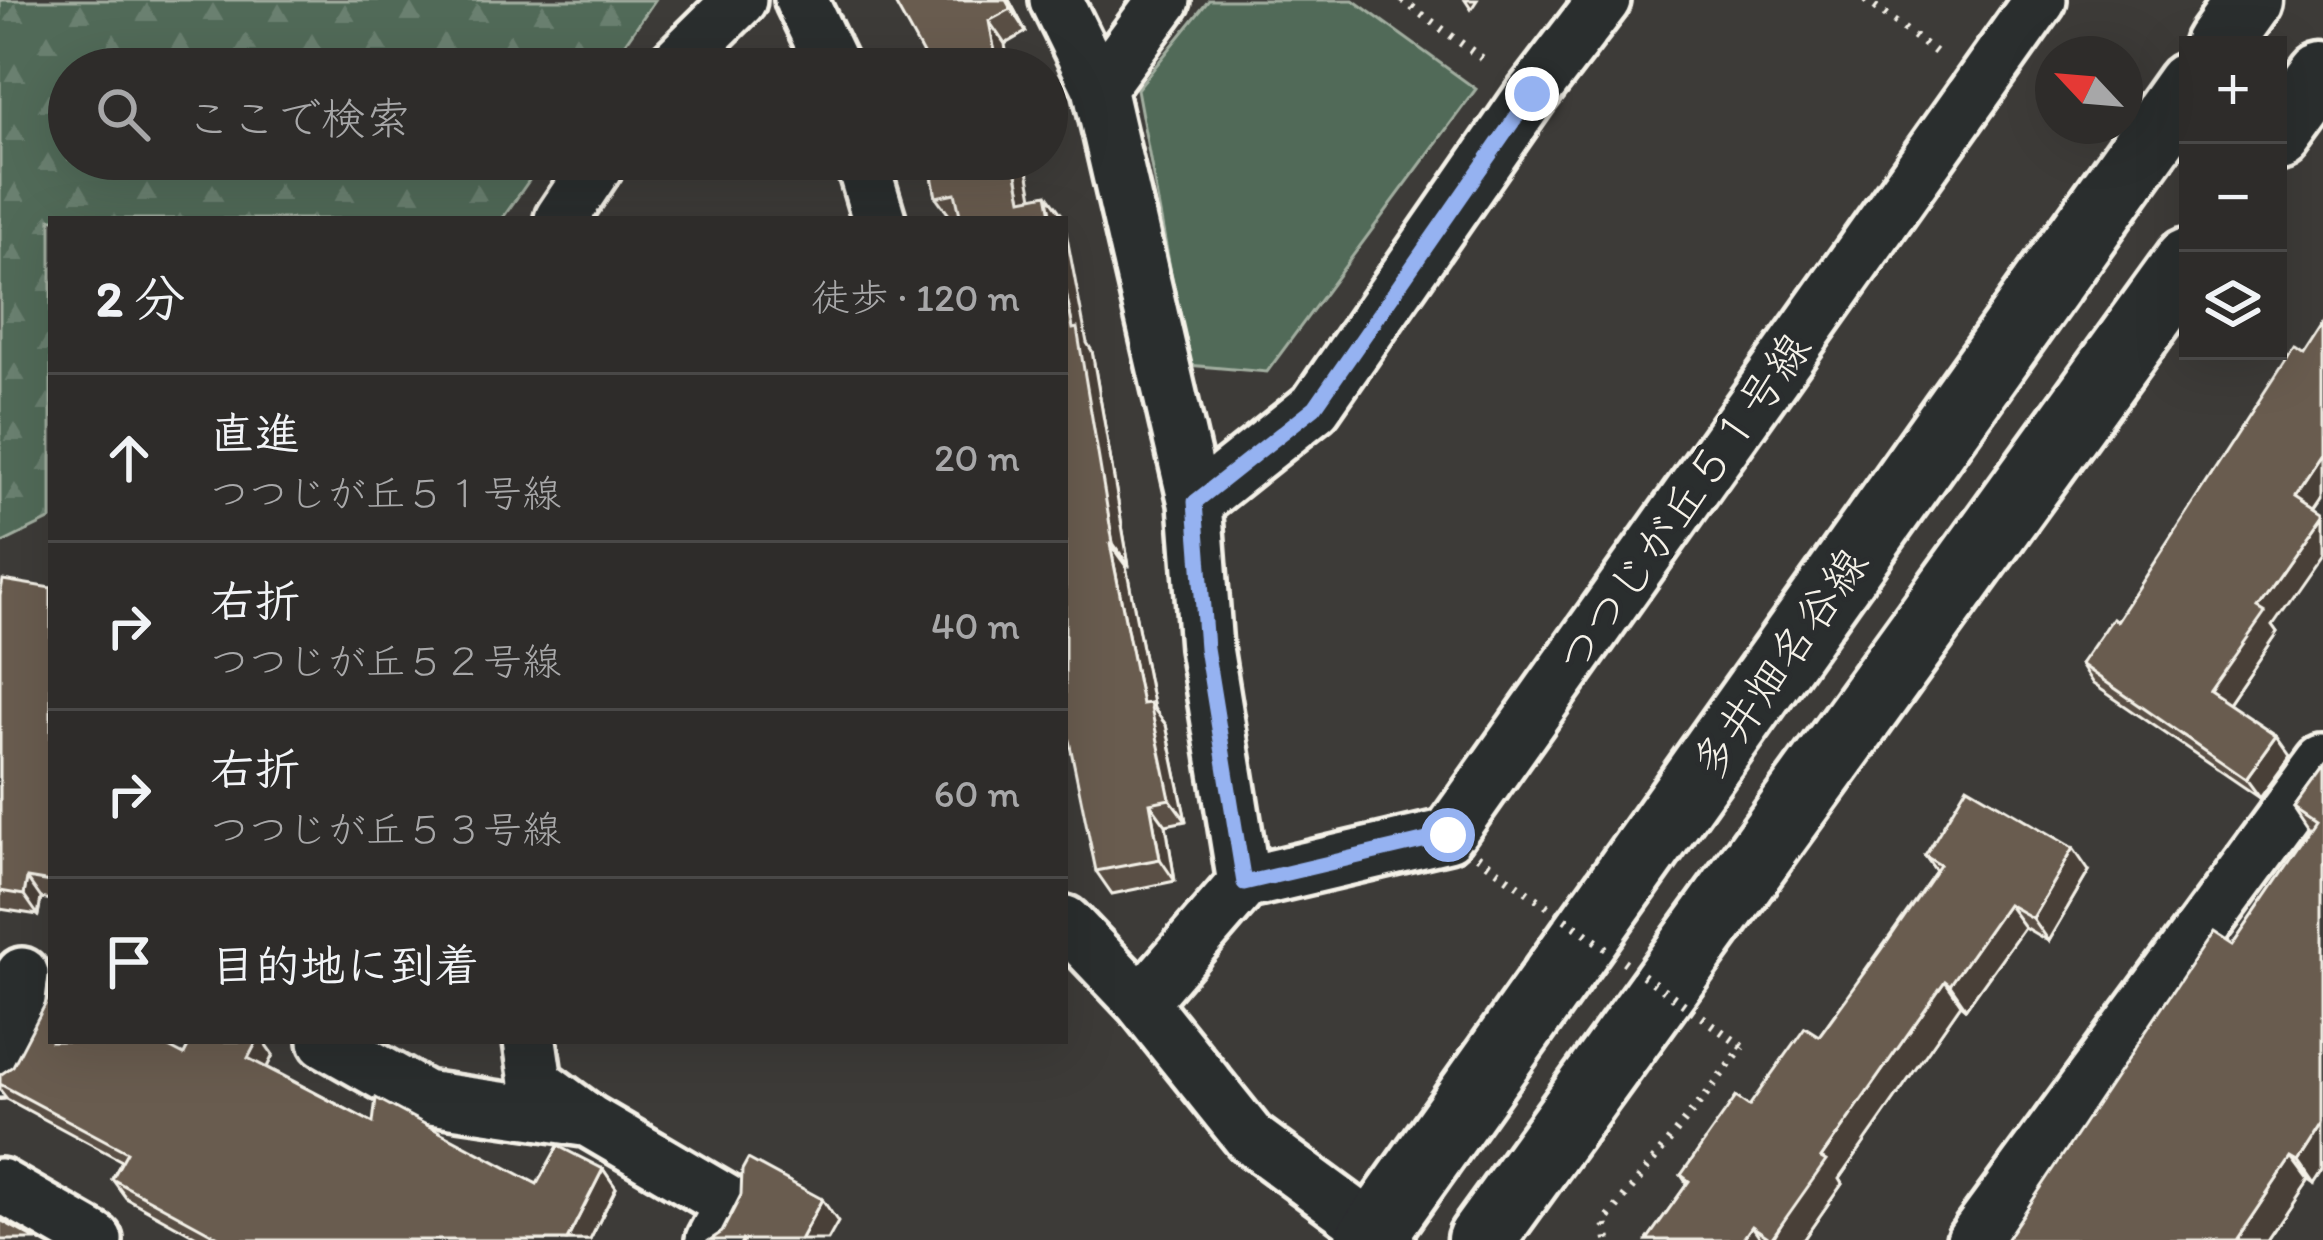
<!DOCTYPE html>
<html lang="ja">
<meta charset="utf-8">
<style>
body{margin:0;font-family:Itim,"Klee One",sans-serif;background:#3a3836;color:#f1f3f6}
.controls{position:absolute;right:36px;top:36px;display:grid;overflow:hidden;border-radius:0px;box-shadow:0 12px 48px #0002}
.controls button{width:108px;height:108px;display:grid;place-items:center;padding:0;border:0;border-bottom:3px solid #494847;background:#2e2c2a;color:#f1f3f6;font:60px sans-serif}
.compass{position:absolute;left:2035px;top:36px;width:108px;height:108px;border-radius:50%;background:#2e2c2a;box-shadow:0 12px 48px #0002;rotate:296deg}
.stop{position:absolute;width:36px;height:36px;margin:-27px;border:9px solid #95b2f1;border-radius:50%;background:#fff}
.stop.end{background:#95b2f1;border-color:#fff;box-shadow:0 3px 12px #0008}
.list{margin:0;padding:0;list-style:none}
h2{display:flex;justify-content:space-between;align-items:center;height:156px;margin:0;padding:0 48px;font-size:51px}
h2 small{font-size:39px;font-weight:400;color:#a7a7a8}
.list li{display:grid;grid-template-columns:78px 1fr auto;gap:36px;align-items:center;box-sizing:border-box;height:168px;padding:0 48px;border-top:3px solid #494847}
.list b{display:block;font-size:45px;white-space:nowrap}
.list p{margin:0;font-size:39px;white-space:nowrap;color:#a7a7a8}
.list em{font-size:39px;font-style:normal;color:#a7a7a8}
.icon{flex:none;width:66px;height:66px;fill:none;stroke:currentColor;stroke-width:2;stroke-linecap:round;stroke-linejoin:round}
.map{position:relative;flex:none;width:2323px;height:1240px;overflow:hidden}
.search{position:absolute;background:#2e2c2a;box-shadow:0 12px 48px #0002;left:48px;top:48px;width:1020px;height:132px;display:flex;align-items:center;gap:30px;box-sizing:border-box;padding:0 42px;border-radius:66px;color:#a7a7a8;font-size:45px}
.panel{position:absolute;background:#2e2c2a;box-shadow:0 12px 48px #0002;left:48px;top:216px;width:1020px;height:828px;border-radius:0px}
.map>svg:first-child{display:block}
.green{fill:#516a58;stroke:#a2aea0;stroke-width:3}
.forest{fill:url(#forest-firs);stroke:#a2aea0;stroke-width:3}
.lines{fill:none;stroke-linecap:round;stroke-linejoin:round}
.street-casing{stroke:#f4f1e8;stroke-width:60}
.secondary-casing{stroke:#f4f1e8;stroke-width:75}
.path{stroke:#f4f1e8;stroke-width:8;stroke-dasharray:3 9;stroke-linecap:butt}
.street{stroke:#2a2d2e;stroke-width:51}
.secondary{stroke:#2a2d2e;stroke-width:66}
.path-bridge{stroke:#f4f1e8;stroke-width:8;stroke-dasharray:3 9;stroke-linecap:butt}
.wall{fill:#5a4f45;stroke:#f4f1e8;stroke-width:3}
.shaded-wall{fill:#4a4038;stroke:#f4f1e8;stroke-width:3}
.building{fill:#695c50;stroke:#f4f1e8;stroke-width:3}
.route{stroke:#95b2f1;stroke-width:15}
.labels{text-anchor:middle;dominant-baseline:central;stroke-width:10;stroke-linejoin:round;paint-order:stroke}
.street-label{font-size:45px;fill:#f4f1e8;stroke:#2a2d2e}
</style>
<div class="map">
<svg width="2323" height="1240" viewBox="0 0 2323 1240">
<defs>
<pattern id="forest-firs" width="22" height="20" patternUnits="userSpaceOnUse" patternTransform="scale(3)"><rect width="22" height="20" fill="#516a58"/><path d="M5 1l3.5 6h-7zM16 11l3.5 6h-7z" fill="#6b8070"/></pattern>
</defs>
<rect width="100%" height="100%" fill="#3d3b38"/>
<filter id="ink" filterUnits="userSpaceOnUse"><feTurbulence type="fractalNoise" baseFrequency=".00833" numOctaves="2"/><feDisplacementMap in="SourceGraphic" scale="24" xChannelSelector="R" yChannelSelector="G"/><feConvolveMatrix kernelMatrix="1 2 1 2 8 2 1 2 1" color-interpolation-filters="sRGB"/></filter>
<g filter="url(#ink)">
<path class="green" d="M1209,0H1353L1476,89L1267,372L1188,365L1137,89Z"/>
<path class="forest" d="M0,0H655L607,69H69V159H544L502,219H51V519L0,544Z"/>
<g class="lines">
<g class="street-casing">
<path id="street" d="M801,0L834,69
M1056,0L1099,88L1195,503L1206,648L1244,883L1141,1002
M670,69L740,0
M1099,88L1164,0
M861,159L879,219
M561,219L601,159
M1195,503L1315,407L1532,94L1604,0
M1244,883L1448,835L2040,0
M1065,922L1141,1002L1250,1138L1388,1240
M325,1041L424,1097L584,1120
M530,1041L536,1082L589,1121L731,1204L712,1240
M0,1071L13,1047L22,974
M0,1185L96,1240
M1973,1240L2323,763"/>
</g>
<g class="secondary-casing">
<path id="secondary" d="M2217,45L2249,0
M2278,137L2323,75
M1369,1240L2188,86
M1481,1240L2188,262"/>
</g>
<path class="path" d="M1402,0L1487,62
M1865,0L1935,52
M1608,1240L1605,1222L1743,1047"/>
<use href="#street" class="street"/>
<use href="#secondary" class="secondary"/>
<path class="path-bridge" d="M1448,835L1743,1047"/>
</g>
<path class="wall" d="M893,0H1009L1026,32L1005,44Z
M929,159L1033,197L1063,216L1064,219H952L936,197Z
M1087,343L1092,351L1129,566H1126L1154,709L1166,725L1186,821L1166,825L1175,881L1112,894L1096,871Z
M2315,506L2273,625L2278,632L2229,704L2291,756L2260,798L2093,684L2080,664L2116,621Z
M51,588V900L41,898L38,915L0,909V596Z
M2323,768L2314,1185L2308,1181L2268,1240L2232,946L2310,832L2294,808Z
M1925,856L2089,871L2048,941L2024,927L1966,1008L1961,1004L1839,1179L1842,1184L1803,1240H1647L1687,1184L1681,1175L1819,1036L1936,871Z
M191,1041H263L273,1055L267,1067L373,1123L537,1184L603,1169L616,1188L590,1240H202L126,1198L112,1179L122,1161L7,1099L0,1090V1075L184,1055Z"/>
<path class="shaded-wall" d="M1006,0H1009L1026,32L1011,9Z
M1465,0H1477L1471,9Z
M989,21L1005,44L1009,69H998Z
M1014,159H1026L1037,219L1022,199Z
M1047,194L1063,216L1064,219H1052Z
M1065,227L1087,343L1092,351L1129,566L1113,543L1073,329L1065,288Z
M2323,455V495L2310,514L2297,494Z
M2323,514V553L2273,625L2278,632L2224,711L2210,691L2257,608Z
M1110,544L1126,566L1154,709L1166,725L1186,821L1170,799L1142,704Z
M2277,736L2291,756L2260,798L2246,779Z
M1150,803L1166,825L1175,881L1160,859Z
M2073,848L2089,871L2048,941L2032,918Z
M27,878L41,898L38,915L24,895Z
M2007,904L2024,927L1966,1008L1950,985Z
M1945,981L1961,1004L1839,1179L1842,1184L1803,1240H1772L1821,1158Z
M257,1041H263L273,1055L262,1077L248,1058Z
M2323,1123V1171L2314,1185L2298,1162Z
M2291,1158L2308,1181L2268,1240H2236Z
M603,1169L616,1188L590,1240H567Z
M822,1199L838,1222L828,1240H800Z
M1752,1226L1762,1240H1742Z"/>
<path class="building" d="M893,0H1006L1011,9L989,21L998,69H931Z
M929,159H1014L1022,199L1047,194L1052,219H961L955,193L936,197Z
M1065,288L1073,329L1077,328L1113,543L1110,544L1142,704L1150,703L1170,799L1150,803L1160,859L1096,871L1065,721Z
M2323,324V455L2297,494L2323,511V514L2257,608L2265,613L2210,691L2277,736L2246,779L2080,664L2112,618L2116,621L2293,348L2303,355Z
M3,580L51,588V882L27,878L24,895L0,891V596Z
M2323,768V1123L2298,1162L2291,1158L2236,1240H2006L2212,933L2232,946L2316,823L2294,808Z
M1967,786L2073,848L2032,918L2007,904L1950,985L1945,981L1821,1158L1826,1161L1771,1239L1752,1226L1742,1240H1647L1689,1181L1681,1175L1736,1097L1749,1106L1805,1027L1819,1036L1881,951L1940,865L1925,856Z
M51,993V1041H157L184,1055L191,1041H257L248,1058L373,1123L376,1098L537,1184L558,1146L603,1169L567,1240H224L112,1179L127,1152L0,1084V1075L13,1066Z
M748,1159L822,1199L800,1240H710L722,1232L741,1195L742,1170Z
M0,1220L37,1240H0Z"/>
</g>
<g class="lines" filter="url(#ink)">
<path class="route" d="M1448,835L1244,883L1206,648L1195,502L1315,407L1532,94"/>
</g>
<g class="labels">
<g class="street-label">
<text transform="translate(1683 503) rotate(-55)">つつじが丘５１号線</text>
<text transform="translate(1779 663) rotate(-55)">多井畑名谷線</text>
</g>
</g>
</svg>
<div class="controls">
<button>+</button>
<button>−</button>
<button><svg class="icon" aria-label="layers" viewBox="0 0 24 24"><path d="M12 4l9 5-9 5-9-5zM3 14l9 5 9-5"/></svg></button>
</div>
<svg class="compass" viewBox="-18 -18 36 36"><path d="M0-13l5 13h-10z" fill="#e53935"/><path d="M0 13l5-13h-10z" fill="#a7a7a8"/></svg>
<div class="stop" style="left:1448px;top:835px"></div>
<div class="stop end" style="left:1532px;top:94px"></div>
<div class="search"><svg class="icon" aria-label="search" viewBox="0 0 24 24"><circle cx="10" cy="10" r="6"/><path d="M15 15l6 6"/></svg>ここで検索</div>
<section class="panel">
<h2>2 分<small>徒歩 · 120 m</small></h2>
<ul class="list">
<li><svg class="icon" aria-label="ahead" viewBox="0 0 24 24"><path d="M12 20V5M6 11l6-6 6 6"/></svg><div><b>直進</b><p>つつじが丘５１号線</p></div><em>20 m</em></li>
<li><svg class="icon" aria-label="right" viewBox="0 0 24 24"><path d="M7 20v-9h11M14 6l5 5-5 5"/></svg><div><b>右折</b><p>つつじが丘５２号線</p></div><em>40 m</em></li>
<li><svg class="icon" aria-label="right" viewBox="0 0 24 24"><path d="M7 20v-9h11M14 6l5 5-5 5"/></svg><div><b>右折</b><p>つつじが丘５３号線</p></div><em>60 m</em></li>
<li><svg class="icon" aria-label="arrive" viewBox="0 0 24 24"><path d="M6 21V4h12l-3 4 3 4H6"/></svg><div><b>目的地に到着</b></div></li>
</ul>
</section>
</div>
